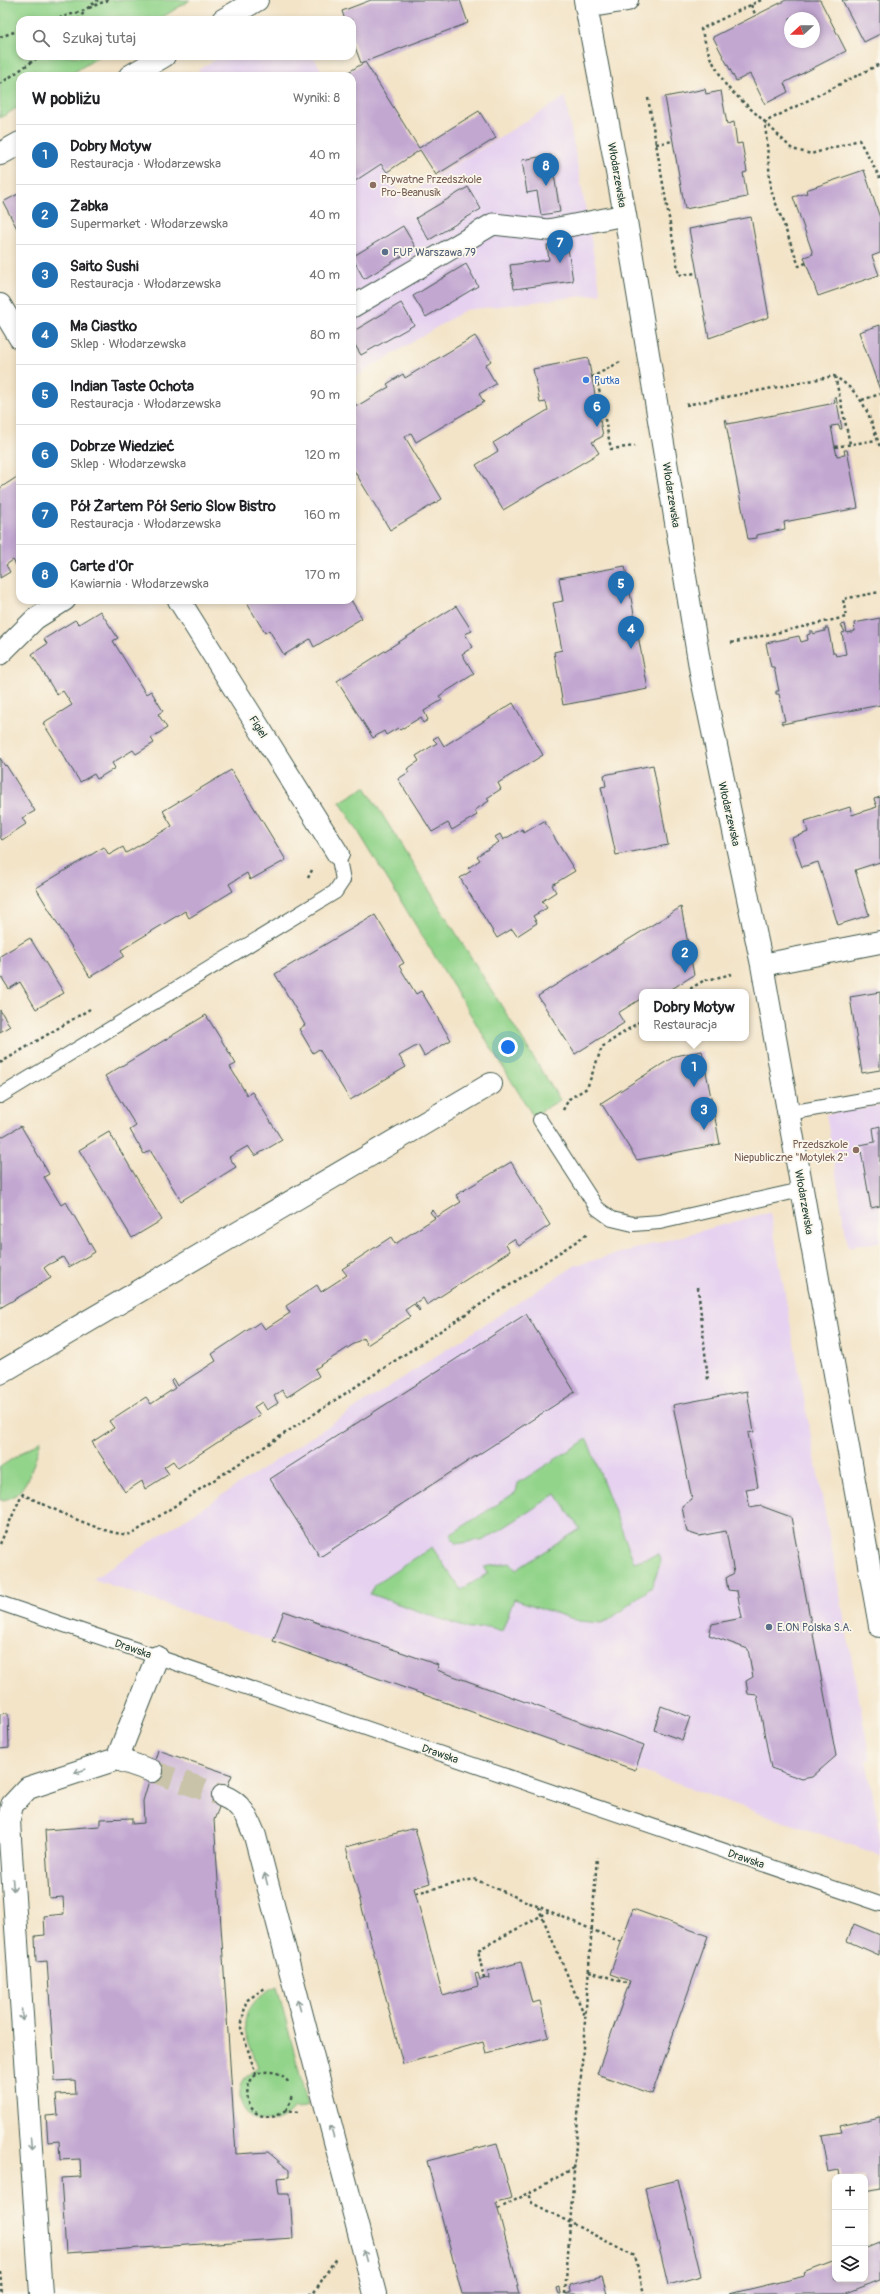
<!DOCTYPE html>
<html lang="pl">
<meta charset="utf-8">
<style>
body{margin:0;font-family:Pangolin,sans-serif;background:#f6f6f6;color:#202124}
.controls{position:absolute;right:12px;bottom:12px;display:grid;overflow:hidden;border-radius:8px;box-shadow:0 2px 6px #0003}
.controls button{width:36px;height:36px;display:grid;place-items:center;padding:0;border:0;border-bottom:1px solid #e0e0e0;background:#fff;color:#202124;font:20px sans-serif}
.compass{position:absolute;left:784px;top:12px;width:36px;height:36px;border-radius:50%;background:#fff;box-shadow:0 2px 6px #0003;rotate:249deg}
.you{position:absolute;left:508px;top:1047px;width:14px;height:14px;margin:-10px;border:3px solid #fff;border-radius:50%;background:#1a73e8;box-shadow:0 0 0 6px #1a73e833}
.badge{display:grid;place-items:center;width:26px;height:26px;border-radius:50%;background:#1f6fb2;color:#fff;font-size:13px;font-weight:700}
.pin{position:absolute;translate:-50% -33px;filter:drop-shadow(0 1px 2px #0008)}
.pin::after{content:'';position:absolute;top:21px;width:14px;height:12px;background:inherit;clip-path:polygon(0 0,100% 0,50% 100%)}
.popup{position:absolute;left:639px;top:989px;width:110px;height:52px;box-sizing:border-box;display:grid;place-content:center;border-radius:8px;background:#fff;filter:drop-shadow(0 1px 3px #0005);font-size:13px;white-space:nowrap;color:#757577}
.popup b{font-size:15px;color:#202124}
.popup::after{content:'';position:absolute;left:50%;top:100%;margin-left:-8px;border:8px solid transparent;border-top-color:#fff}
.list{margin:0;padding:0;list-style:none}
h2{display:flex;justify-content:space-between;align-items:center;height:52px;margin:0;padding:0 16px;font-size:17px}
h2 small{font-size:13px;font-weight:400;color:#757577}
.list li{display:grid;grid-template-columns:26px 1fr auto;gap:12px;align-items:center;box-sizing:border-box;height:60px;padding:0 16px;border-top:1px solid #e0e0e0}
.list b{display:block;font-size:15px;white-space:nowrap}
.list p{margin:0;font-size:13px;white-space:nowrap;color:#757577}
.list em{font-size:13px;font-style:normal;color:#757577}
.icon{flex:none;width:22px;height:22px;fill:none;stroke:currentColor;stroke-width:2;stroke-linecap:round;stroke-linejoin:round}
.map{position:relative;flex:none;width:880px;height:2294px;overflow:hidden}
.search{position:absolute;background:#fff;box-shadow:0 2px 6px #0003;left:16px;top:16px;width:340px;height:44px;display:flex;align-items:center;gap:10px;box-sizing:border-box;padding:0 14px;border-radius:12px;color:#757577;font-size:15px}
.panel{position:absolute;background:#fff;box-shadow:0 2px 6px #0003;left:16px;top:72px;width:340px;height:532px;border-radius:12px}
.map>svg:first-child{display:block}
.built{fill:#e6d2f0}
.green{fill:#93d48b;stroke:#598860}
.building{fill:#c2a7d1;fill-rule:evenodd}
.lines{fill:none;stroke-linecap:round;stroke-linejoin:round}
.minor-tunnel{stroke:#c9c3aa;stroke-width:22;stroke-dasharray:22 11;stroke-linecap:butt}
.service-casing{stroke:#3f564a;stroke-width:16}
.pedestrian-casing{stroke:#3f564a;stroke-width:23}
.minor-casing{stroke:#3f564a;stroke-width:24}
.path{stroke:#3f564a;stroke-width:2.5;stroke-dasharray:3 3;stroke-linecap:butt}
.service{stroke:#fff;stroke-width:14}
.pedestrian{stroke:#fff;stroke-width:21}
.minor{stroke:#fff;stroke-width:22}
.oneway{stroke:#8f9e9a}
.education-dot{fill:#8d6e63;stroke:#fbf7ec;stroke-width:1.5}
.service-dot{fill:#5c6f8a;stroke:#fbf7ec;stroke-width:1.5}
.shop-dot{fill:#3f7fe0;stroke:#fbf7ec;stroke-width:1.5}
.labels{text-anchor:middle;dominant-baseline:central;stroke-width:3.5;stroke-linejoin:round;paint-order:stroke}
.street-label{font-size:11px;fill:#1f3d34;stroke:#fbf7ec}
.education-label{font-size:11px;fill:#785e54;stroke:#fbf7ec;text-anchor:start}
.service-label{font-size:11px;fill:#4e5e75;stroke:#fbf7ec;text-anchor:start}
.shop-label{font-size:11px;fill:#366cbe;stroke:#fbf7ec;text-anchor:start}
</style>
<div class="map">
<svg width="880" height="2294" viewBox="0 0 880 2294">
<rect width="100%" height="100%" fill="#fbf7ec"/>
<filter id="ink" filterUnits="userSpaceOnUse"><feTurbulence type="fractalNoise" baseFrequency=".025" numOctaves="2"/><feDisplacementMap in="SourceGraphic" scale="8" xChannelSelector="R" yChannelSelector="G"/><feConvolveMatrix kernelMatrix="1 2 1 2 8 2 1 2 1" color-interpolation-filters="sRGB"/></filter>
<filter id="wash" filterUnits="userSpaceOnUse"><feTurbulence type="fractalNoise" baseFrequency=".012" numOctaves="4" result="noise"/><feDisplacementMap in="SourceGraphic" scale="16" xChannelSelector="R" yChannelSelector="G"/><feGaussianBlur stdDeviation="0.9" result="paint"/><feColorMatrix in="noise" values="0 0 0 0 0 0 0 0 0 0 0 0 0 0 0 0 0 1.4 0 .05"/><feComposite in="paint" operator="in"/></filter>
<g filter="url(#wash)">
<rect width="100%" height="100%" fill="#f3e4c8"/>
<path class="built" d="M222,56H313L325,76H202L198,70Z
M565,97L601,294L465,310L352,379V118L403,197Z
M880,1105V1242L848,1247L826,1114Z
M770,1212L870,1759L866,1760L880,1830V1855L93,1579L576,1265Z"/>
<path class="green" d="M0,0H190L158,20H20V56H100L68,76H20V106L0,118Z
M365,787L560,1100L533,1116L340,802Z
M587,1439L634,1562L659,1554L661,1561L652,1587L609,1620L601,1623L579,1621L514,1599L502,1631L490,1627L469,1629L370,1594L376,1584L432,1547L461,1590L488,1573L484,1567L510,1563L516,1570L580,1529L556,1494L486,1539L456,1544L450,1535L516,1492L518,1483Z
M41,1440C34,1460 28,1500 0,1500V1467Z
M277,1986L308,2106L300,2109L294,2108C262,2148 213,2095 258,2067C254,2055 246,2040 245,2028C243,2008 262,1992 277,1986Z"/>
<g id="blocks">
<path class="building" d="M371,0H460L468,23L361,63L352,39V20H345L342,11Z
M786,0H820L846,51L784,83L788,92L765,104L750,74L736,81L713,37ZM790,18H814V42H790Z
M842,0H880V34L864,42Z
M365,62L419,148L479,111L496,138L436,175L420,150L387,172L381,164L352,183V76H342Z
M705,89L706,94L721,91L727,124L734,122L737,144L742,143L747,172L743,173L747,197L685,209L665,97Z
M551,155L560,212L541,215L537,191L527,193L522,160Z
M864,170L880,218V253L872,256L879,275L818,296L804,257L813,254L793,197L807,193L806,190Z
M468,187L481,209L429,240L416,218Z
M20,193V234L3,202Z
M751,217L769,317L709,338L689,229Z
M403,226L416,248L364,279L352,257Z
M567,242L573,281L514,289L510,265L549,260L547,245Z
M466,264L478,286L426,317L413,296Z
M401,303L414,325L361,355L352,340V332Z
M880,325V390L859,332Z
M475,336L491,361L485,365L496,384L479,394L484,402L416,442L411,433L405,437L442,499L390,530L352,467V405L355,403L357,406L389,387L387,384L403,374L405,378Z
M588,358L603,436L592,442L599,453L503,510L476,465L498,451L493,443L548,410L546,402L540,403L533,369Z
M834,397H836L842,429H840L839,425L831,426L835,447L837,456L845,455L844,450H847L858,508L784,522L785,529L757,535V538L748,539L725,419H726L728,424L835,403Z
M20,475V572L13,560L6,565L10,572L0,578V488Z
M625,566L648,689L563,705L554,652L562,650L553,603L563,601L559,578Z
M245,600H351L362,618L314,647L310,639L284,655L269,630L265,633Z
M456,606L472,631L465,634L473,647L462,654L474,674L439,696L442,700L424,711L428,720L423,723L421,717L400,730L398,728L386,735L384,731L373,738L337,681Z
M100,611L118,638L113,641L146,694L151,691L163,711L158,714L167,728L151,738L154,743L136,754L133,750L112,763L115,768L97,779L94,774L80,782L43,723L72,705L63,691L57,695L32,654L47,644L44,639L75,620L79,624Z
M880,618V705L782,724L781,722L785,721L779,694H776V691H779L774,667H771L766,643L799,636L801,642L808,640L807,635L810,634V631H813V634L825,631V628H828L833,653H835L836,656L846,654L842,633L845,632L841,625L845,624L847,633L855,631L854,623Z
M513,703L543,755L498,783L501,789L487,798L489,801L475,810L477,815L452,830L448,823L432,832L398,779L409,772L407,769L419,761L416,756L437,743L433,739L438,736L444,746Z
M0,758L5,766L6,765L35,811L22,818L26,824L2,840L0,837Z
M653,765L668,845L616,855L601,787L606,786L604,775Z
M231,770L286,860L250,880L247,873L229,884L233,891L189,918L185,911L121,950L124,956L90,977L36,888L104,847L109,855L123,847L126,853L172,826L163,811Z
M880,797V862L855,870L869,915L838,925L818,862L802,867L792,838L808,832L805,821L850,807L852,815L864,811L877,807L874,799Z
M544,821L575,871L552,885L556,892L542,901L547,908L533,916L537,923L517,936L512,929L497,938L460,878L471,871L468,868L480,860L477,856L499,842L495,837L500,834L503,840L522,829L524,833Z
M681,907L694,975L667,992H642V998L618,1013L624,1023L575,1054L538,996Z
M375,915L404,963L399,966L416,994L421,991L451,1040L424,1056L418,1045L404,1053L399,1056L406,1067L350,1100L319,1049L313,1053L299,1029L305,1025L275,974Z
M30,938L64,993L36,1009L20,982L9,989L0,975V956Z
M880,992V1070L862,1073L850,997Z
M0,1010L10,1026L0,1032Z
M206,1015L236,1064L230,1067L247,1095L252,1092L282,1140L255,1156L248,1146L229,1157L236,1167L181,1201L150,1150L144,1154L130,1130L136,1126L105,1076Z
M702,1051L720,1144L637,1160L601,1103L675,1056Z
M21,1126L49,1174L44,1177L61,1205L66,1202L95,1252L69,1267L63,1257L48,1265L44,1268L51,1278L0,1308V1138Z
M880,1126V1206L871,1208L860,1145L875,1142L873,1128Z
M109,1132L162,1220L132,1238L79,1150Z
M511,1162L550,1225L519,1246L514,1239L506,1244L510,1251L427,1305L423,1298L415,1303L420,1310L419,1311L414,1304L405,1310L410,1317L367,1345L363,1338L315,1369L319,1376L287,1397L282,1390L274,1396L278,1403L267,1410L262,1402L254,1407L260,1415L178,1468L173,1461L164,1467L169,1474L145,1489L142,1481L125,1492L92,1442L114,1428L109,1421L146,1397L151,1404L175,1388L171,1381L173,1379L177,1386L216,1361L212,1354L260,1322L265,1329L290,1313L286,1306L317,1285L321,1292L347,1275L342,1269L391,1237L395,1244L435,1218L430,1212L432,1210L437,1217L461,1202L456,1195Z
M526,1314L575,1392L320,1557L270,1479Z
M747,1391L754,1432L748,1433L758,1487L746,1489L750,1508L761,1506L791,1517L836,1756L812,1777L802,1779L771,1768L757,1695L748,1694L746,1681L753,1677L748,1649L709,1635L712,1624L742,1618L737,1591L728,1590L726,1578L734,1573L726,1531L699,1536L687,1532L682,1507L692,1499L673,1405Z
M284,1611L438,1665L437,1670L644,1745L635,1770L273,1641Z
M661,1706L690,1717L682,1740L654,1730Z
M8,1713L9,1748L0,1749V1714Z
M158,1750L232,1775L214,1820L236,2154L268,2152L289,2170V2177L277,2178L279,2194H290L293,2238L66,2253L61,2178L81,2177L80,2159L60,2160L59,2141L48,2142L46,2116L58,2115L56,2095L76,2094L75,2080L55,2081L47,1961L36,1962L35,1936L45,1935L44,1916L64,1914L63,1897L49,1898L45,1830L100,1826V1819L132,1818V1824L144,1823L143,1801Z
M415,1828L430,1883L414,1888L443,1996L478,1986L475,1974L478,1973L480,1980L484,1979L489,1978L488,1971L521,1962L532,2003L540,2001L549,2037L486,2053L483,2042L403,2064L346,1847Z
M633,1909L708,1936L652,2094L597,2074L630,1981L610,1974Z
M854,1924L880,1935L879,1955L847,1941Z
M880,2117V2188L865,2191V2177H840L839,2170L828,2172L821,2135L842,2132L840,2126Z
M497,2143L512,2198L496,2202L520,2294H462L427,2161Z
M678,2180L701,2276L668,2285L645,2188Z
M880,2242V2280L844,2294H729L805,2276L804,2273L835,2261V2279H865V2248Z
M602,2277L607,2294H566L571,2292L570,2285Z
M560,2287L561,2294H559L557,2288Z"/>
</g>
</g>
<g filter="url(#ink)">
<use href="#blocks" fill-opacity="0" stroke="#3f564a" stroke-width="1"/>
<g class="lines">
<path class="minor-tunnel" d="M152,1771L223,1796"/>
<g class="service-casing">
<path id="service" d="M0,1096L335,892L343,880L338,854
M789,1113L880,1097
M540,1120L597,1208L612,1219L633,1224L660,1222L801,1190
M0,1603L880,1904"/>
</g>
<g class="pedestrian-casing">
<path id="pedestrian" d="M352,307L493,224L548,230L625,215
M0,654L35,619L65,600"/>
</g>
<g class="minor-casing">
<path id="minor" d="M585,0L625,215L702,679L762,965L880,1626
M586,7L627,0
M223,20L257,0
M130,76L164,56
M0,154L20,143
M0,305L20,338
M179,600L338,854
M762,965L880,942
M0,1373L491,1084
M117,1759L157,1657
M223,1796C242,1803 248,1819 255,1836L375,2294
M41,2294L10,1839L9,1819L12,1805L28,1788L117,1759L152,1771"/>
</g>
<path class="path" d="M761,0L701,29L710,57L727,87L765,122L880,64
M751,5L756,16
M89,8L108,0
M53,20L85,10L98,0
M78,20L85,11
M0,37L20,30
M0,84L40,56
M648,98L679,275L697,273
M656,144L673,141
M806,263L799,266L771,190L765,122L792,149L811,154L859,140L880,178
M620,362L596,375L611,449L635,446
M835,376L850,444
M592,377L596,375
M862,400L880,394
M686,405L834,376C865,395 869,415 880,447
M835,447L877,440
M731,643L846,617L843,599L880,592
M308,878L313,868
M685,992L703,981L732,974
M0,1063L90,1009
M563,1110L569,1099L587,1088L602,1047L642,1020
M698,1287L708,1380
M0,1544L22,1494C46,1505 108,1538 132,1534L589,1233
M416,1893L474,1879L621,1942
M538,1907L585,2016
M589,1971L629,1984
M484,1979L478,1950L548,1912
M256,2075L241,2028L246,2001L265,1988
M288,2082C284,2075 277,2072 270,2072C234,2068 242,2137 286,2110L298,2112
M286,2110L290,2102L292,2094
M574,2168L529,2193L532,2203L635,2256L644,2294
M498,2209L529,2193
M0,2271L2,2294
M309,2294H313L336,2258
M565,2294L597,1857"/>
<use href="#service" class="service"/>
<use href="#pedestrian" class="pedestrian"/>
<use href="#minor" class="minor"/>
</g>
<defs><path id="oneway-shaft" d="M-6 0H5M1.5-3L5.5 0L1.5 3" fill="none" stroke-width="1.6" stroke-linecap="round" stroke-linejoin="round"/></defs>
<g class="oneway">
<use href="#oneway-shaft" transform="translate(80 1771) rotate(162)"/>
<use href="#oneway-shaft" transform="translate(266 1879) rotate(-105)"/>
<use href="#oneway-shaft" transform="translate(13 1885) rotate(86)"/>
<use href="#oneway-shaft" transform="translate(299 2005) rotate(-105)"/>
<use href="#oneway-shaft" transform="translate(22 2015) rotate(86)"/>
<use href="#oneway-shaft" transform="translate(332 2131) rotate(-105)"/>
<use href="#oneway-shaft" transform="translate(31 2144) rotate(86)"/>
<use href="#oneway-shaft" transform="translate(365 2256) rotate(-105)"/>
</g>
</g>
<g class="education-dot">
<circle cx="373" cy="185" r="4"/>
<circle cx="856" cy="1150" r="4"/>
</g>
<g class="service-dot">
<circle cx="385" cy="252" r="4"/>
<circle cx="769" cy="1627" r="4"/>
</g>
<circle class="shop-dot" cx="586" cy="380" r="4"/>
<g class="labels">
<g class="street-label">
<text transform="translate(617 175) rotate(80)">Włodarzewska</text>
<text transform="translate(671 495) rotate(81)">Włodarzewska</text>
<text transform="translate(258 727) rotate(58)">Figiel</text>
<text transform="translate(729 814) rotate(77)">Włodarzewska</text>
<text transform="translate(804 1202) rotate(80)">Włodarzewska</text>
<text transform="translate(133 1649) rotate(19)">Drawska</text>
<text transform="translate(440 1754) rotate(19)">Drawska</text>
<text transform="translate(746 1859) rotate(19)">Drawska</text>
</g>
<g class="education-label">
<text x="381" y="179">Prywatne Przedszkole<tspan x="381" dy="13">Pro-Beanusik</tspan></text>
<text x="848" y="1144" text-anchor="end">Przedszkole<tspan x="848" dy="13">Niepubliczne "Motylek 2"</tspan></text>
</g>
<g class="service-label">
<text x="393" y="252">FUP Warszawa 79</text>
<text x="777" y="1627">E.ON Polska S.A.</text>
</g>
<g class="shop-label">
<text x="594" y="380">Putka</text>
</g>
</g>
</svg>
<div class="controls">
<button>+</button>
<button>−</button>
<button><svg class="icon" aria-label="layers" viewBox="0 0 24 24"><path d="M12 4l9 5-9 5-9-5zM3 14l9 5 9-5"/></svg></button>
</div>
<svg class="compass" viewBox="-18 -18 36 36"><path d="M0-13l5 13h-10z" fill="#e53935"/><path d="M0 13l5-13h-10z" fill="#757577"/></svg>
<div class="you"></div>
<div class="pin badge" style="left:694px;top:1087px">1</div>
<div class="popup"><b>Dobry Motyw</b>Restauracja</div>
<div class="pin badge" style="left:685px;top:973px">2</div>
<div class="pin badge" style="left:704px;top:1130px">3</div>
<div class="pin badge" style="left:631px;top:649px">4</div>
<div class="pin badge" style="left:621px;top:604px">5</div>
<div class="pin badge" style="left:597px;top:427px">6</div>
<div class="pin badge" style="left:560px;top:263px">7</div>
<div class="pin badge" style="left:546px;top:186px">8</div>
<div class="search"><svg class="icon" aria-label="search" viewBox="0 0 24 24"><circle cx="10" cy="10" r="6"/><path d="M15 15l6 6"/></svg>Szukaj tutaj</div>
<section class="panel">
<h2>W pobliżu<small>Wyniki: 8</small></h2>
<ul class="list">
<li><span class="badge">1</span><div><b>Dobry Motyw</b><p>Restauracja · Włodarzewska</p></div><em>40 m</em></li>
<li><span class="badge">2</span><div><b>Żabka</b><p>Supermarket · Włodarzewska</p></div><em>40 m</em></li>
<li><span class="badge">3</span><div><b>Saito Sushi</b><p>Restauracja · Włodarzewska</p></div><em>40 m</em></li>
<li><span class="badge">4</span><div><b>Ma Ciastko</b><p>Sklep · Włodarzewska</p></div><em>80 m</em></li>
<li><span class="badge">5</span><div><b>Indian Taste Ochota</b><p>Restauracja · Włodarzewska</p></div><em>90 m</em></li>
<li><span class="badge">6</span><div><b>Dobrze Wiedzieć</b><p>Sklep · Włodarzewska</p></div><em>120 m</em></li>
<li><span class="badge">7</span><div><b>Pół Żartem Pół Serio Slow Bistro</b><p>Restauracja · Włodarzewska</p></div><em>160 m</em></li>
<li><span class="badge">8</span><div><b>Carte d'Or</b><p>Kawiarnia · Włodarzewska</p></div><em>170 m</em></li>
</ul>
</section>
</div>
